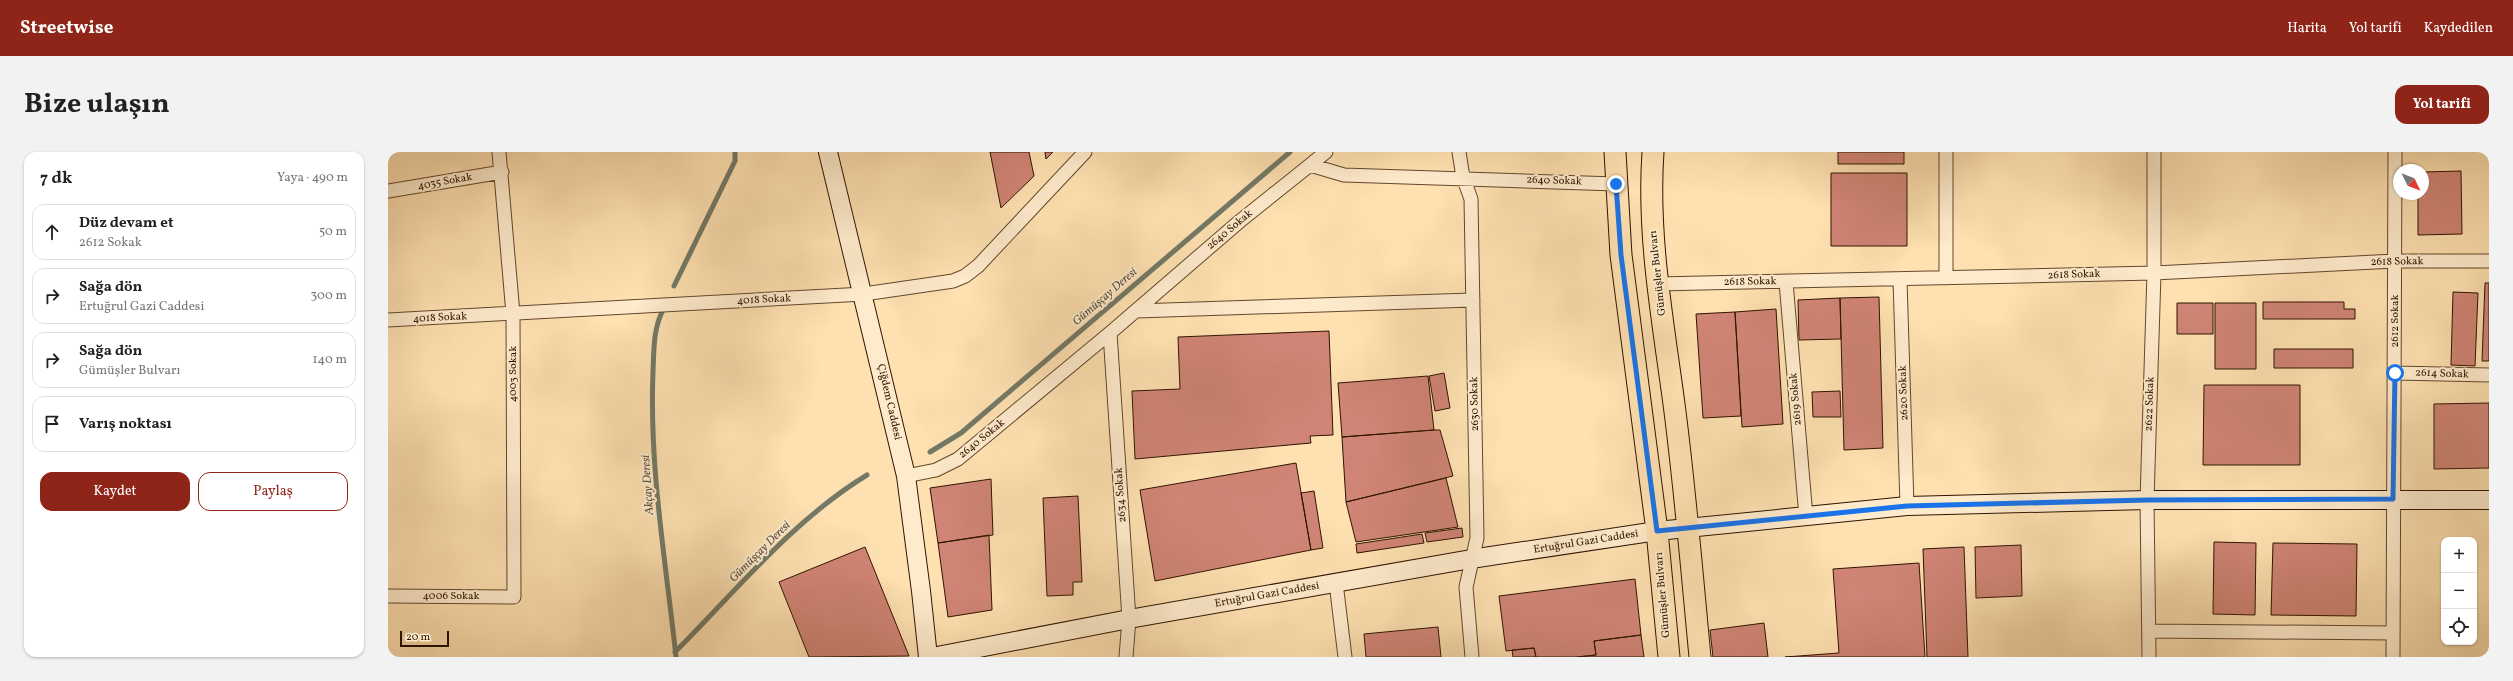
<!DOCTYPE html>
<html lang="tr">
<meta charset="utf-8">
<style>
body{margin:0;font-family:Vollkorn,serif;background:#f2f2f2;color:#222}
.controls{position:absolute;right:12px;bottom:12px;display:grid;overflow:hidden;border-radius:8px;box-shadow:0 1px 3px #0004}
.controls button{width:36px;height:36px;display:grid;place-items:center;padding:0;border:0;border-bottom:1px solid #e0e0e0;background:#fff;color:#222;font:20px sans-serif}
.compass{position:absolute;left:2005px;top:12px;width:36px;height:36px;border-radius:50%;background:#fff;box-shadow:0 1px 3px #0004;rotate:133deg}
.scale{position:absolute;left:12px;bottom:10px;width:49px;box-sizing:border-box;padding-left:4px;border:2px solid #2f1400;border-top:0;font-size:11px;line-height:14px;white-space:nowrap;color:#2f1400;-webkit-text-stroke:3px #feebcc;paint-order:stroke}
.stop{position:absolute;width:12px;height:12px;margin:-9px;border:3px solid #1a73e8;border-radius:50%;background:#fff}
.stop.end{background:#1a73e8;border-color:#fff;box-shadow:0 1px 4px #0008}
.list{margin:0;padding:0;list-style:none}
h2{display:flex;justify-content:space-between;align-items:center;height:52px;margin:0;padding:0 16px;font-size:17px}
h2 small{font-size:13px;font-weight:400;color:#767676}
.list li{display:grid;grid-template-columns:26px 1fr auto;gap:12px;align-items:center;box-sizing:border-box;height:56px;margin:0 8px 8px;padding:0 8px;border:1px solid #e0e0e0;border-radius:12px}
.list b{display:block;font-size:15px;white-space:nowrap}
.list p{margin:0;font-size:13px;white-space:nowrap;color:#767676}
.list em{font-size:13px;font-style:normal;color:#767676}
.actions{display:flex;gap:8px;padding:12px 16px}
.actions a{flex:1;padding:9px 0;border:1px solid #8f2418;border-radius:12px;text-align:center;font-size:14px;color:#8f2418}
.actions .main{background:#8f2418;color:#fff}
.icon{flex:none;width:22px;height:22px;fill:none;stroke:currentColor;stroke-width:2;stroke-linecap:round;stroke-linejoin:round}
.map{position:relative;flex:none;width:2101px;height:505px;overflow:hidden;border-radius:12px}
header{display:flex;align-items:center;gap:24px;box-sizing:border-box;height:56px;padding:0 20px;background:#8f2418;color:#fff}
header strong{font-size:19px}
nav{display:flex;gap:22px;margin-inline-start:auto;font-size:14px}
.intro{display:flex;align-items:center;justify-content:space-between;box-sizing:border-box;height:96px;padding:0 24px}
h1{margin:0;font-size:28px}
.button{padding:10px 18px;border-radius:12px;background:#8f2418;color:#fff;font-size:14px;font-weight:700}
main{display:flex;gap:24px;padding:0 24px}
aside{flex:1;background:#fff;border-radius:12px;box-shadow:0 1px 3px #0004}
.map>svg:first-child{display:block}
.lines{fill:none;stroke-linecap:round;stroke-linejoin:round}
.stream{stroke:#737966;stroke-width:5}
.building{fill:#d08475;stroke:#2f1400}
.street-casing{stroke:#63472c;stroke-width:15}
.secondary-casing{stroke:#2f1400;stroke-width:20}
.primary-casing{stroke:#2f1400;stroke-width:23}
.street{stroke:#feebcc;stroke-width:13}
.secondary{stroke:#feebcc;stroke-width:18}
.primary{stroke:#fee0b1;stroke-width:21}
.route{stroke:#1a73e8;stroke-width:5}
.labels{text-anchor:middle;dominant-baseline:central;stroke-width:4;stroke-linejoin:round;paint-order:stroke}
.street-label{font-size:11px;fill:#2f1400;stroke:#feebcc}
.water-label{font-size:12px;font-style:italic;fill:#574f3c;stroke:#feebcc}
</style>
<header>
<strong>Streetwise</strong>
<nav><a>Harita</a><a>Yol tarifi</a><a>Kaydedilen</a></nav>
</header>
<div class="intro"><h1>Bize ulaşın</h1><a class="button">Yol tarifi</a></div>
<main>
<aside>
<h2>7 dk<small>Yaya · 490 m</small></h2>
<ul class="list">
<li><svg class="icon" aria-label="ahead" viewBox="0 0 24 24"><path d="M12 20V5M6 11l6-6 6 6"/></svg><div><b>Düz devam et</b><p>2612 Sokak</p></div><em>50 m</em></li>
<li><svg class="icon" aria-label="right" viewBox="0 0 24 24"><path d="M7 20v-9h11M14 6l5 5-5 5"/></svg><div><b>Sağa dön</b><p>Ertuğrul Gazi Caddesi</p></div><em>300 m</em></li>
<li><svg class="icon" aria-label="right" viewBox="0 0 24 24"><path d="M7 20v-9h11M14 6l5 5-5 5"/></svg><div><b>Sağa dön</b><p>Gümüşler Bulvarı</p></div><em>140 m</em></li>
<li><svg class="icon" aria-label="arrive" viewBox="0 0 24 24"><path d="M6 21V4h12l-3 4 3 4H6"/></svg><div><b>Varış noktası</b></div></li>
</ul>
<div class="actions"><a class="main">Kaydet</a><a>Paylaş</a></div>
</aside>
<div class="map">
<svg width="2101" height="505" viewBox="0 0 2101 505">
<rect width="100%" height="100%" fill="#fee0b1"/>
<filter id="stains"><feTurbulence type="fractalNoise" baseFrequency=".005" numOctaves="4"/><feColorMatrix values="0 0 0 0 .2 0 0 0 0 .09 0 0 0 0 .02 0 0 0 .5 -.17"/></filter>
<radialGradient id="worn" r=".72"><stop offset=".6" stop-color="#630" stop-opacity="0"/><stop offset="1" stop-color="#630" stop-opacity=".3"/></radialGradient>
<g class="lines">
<path class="stream" d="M286,134L347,9V0
M274,160C265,179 266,199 265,220C261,315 278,411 288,505
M542,300L573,281L902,0
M287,500C348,439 405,368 479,323"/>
</g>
<path class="building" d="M602,0H641L646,24L613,56Z
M657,0H665L658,7Z
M1450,0H1516V12H1450Z
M2073,19L2074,82L2030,83V42H2035V20Z
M1443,21H1519V94H1443Z
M2097,131H2101V209H2094Z
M2065,140L2090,141L2087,214L2063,213Z
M1491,145L1495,296L1456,298L1452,146Z
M1452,146L1453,187L1411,188L1410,148Z
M1875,150H1956V157H1967V167H1875Z
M1789,151H1825V182H1789Z
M1827,151H1868V217H1827Z
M1388,157L1395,272L1354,275L1347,160Z
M1347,160L1353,264L1315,266L1308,162Z
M941,179L945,283L922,284L923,291L747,307L744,239L792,237L790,185Z
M1886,197H1965V216H1886Z
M1056,221L1062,256L1047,259L1041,224Z
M1040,224L1046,278L954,285L950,231Z
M1816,233H1912V313H1815Z
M1452,239L1453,265H1425L1424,240Z
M2101,251V316L2046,317V252Z
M1046,278H1052L1065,324L958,350L954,285Z
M908,311L923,398L767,429L752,338Z
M1058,326L1070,375L968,390L958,350Z
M603,327L605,383L550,391L542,336Z
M926,339L935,396L923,398L913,341Z
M690,344L694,430H685V443L659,444L655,346Z
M1074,376L1075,385L1039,390L1037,381Z
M1034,382L1036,391L969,401L968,392Z
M601,383L604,458L560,465L550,391Z
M1826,390L1868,391L1867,463L1825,462Z
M1885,391L1969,392L1968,464L1883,463Z
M1633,393L1634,444L1588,446L1587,395Z
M477,395L521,504L421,505L391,430Z
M1576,395L1580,505H1539L1535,397Z
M1531,411L1537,505H1397L1451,501L1445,417Z
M1247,427L1253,483L1206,489L1208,503L1189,505H1148L1146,496L1118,499L1111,444Z
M1376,471L1380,505H1325L1322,478Z
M1050,475L1053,505H978L976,482Z
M1253,483L1256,505H1189L1208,503L1206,489Z
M1146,496L1148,505H1125L1124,498Z"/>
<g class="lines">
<g class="street-casing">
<path id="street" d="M1071,0L1075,25L1083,47L1089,386L1078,435L1084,505
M1558,0V126
M922,13L938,0
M0,39L114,20
M1512,128L1519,354
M1398,130L1418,365
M1270,132L1766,121L2007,109H2101
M748,159L1085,148
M0,168L476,142L565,129L577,124L590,114L697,0
M722,181L741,467L738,505
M2007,221L2101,223
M518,324L548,318L570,307L722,181L852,69L922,13L956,23L1228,32
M948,431L957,505
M0,444L126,445L125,162L111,0
M1761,479L2005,481
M1761,505L1759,348L1766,121V0
M2005,505L2007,0"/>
</g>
<g class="secondary-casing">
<path id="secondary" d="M440,0L518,324L533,439L540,505
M544,505L741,467L1083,407L1269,379L1519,354L1759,348H2101"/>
</g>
<g class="primary-casing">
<path id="primary" d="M1227,0L1233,103L1269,379L1281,505
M1265,0C1259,84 1275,169 1286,252C1297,336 1304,421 1312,505"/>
</g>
<use href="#street" class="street"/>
<use href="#secondary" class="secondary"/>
<use href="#primary" class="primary"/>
</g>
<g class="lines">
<path class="route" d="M1228,32L1233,103L1269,379L1519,354L1759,348L2005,347L2007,221"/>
</g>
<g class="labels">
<g class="street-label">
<text transform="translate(1166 29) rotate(2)">2640 Sokak</text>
<text transform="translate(57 30) rotate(-10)">4035 Sokak</text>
<text transform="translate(842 78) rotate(-40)">2640 Sokak</text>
<text transform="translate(2009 110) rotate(-1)">2618 Sokak</text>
<text transform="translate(1270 121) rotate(-96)">Gümüşler Bulvarı</text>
<text transform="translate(1686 123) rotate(-2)">2618 Sokak</text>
<text transform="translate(1362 130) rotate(-1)">2618 Sokak</text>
<text transform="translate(376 148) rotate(-3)">4018 Sokak</text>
<text transform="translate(52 166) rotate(-3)">4018 Sokak</text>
<text transform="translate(2007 169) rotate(-90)">2612 Sokak</text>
<text transform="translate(125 222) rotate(-90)">4003 Sokak</text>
<text transform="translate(2054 222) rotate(2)">2614 Sokak</text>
<text transform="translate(1516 241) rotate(-92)">2620 Sokak</text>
<text transform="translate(1408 247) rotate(-95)">2619 Sokak</text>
<text transform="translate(501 250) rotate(77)">Çiğdem Caddesi</text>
<text transform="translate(1087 252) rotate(-91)">2630 Sokak</text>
<text transform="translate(1762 252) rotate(-88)">2622 Sokak</text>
<text transform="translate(594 287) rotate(-39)">2640 Sokak</text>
<text transform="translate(733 343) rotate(-94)">2634 Sokak</text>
<text transform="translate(1198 390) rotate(-9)">Ertuğrul Gazi Caddesi</text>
<text transform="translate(879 443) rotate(-10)">Ertuğrul Gazi Caddesi</text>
<text transform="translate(1275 443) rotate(-95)">Gümüşler Bulvarı</text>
<text x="63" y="444">4006 Sokak</text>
</g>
<g class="water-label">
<text transform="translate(717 145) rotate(-41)">Gümüşçay Deresi</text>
<text transform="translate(260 333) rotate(-94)">Akçay Deresi</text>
<text transform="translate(372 400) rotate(-45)">Gümüşçay Deresi</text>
</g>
</g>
<rect width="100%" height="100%" filter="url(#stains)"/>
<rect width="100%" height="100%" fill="url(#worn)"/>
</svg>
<div class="controls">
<button>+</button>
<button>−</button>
<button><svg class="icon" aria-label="locate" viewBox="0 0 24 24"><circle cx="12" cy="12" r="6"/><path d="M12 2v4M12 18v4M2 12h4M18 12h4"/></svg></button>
</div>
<svg class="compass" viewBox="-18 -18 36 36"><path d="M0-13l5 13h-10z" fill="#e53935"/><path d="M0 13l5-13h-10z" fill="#767676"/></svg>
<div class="scale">20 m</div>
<div class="stop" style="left:2007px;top:221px"></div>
<div class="stop end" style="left:1228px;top:32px"></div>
</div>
</main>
